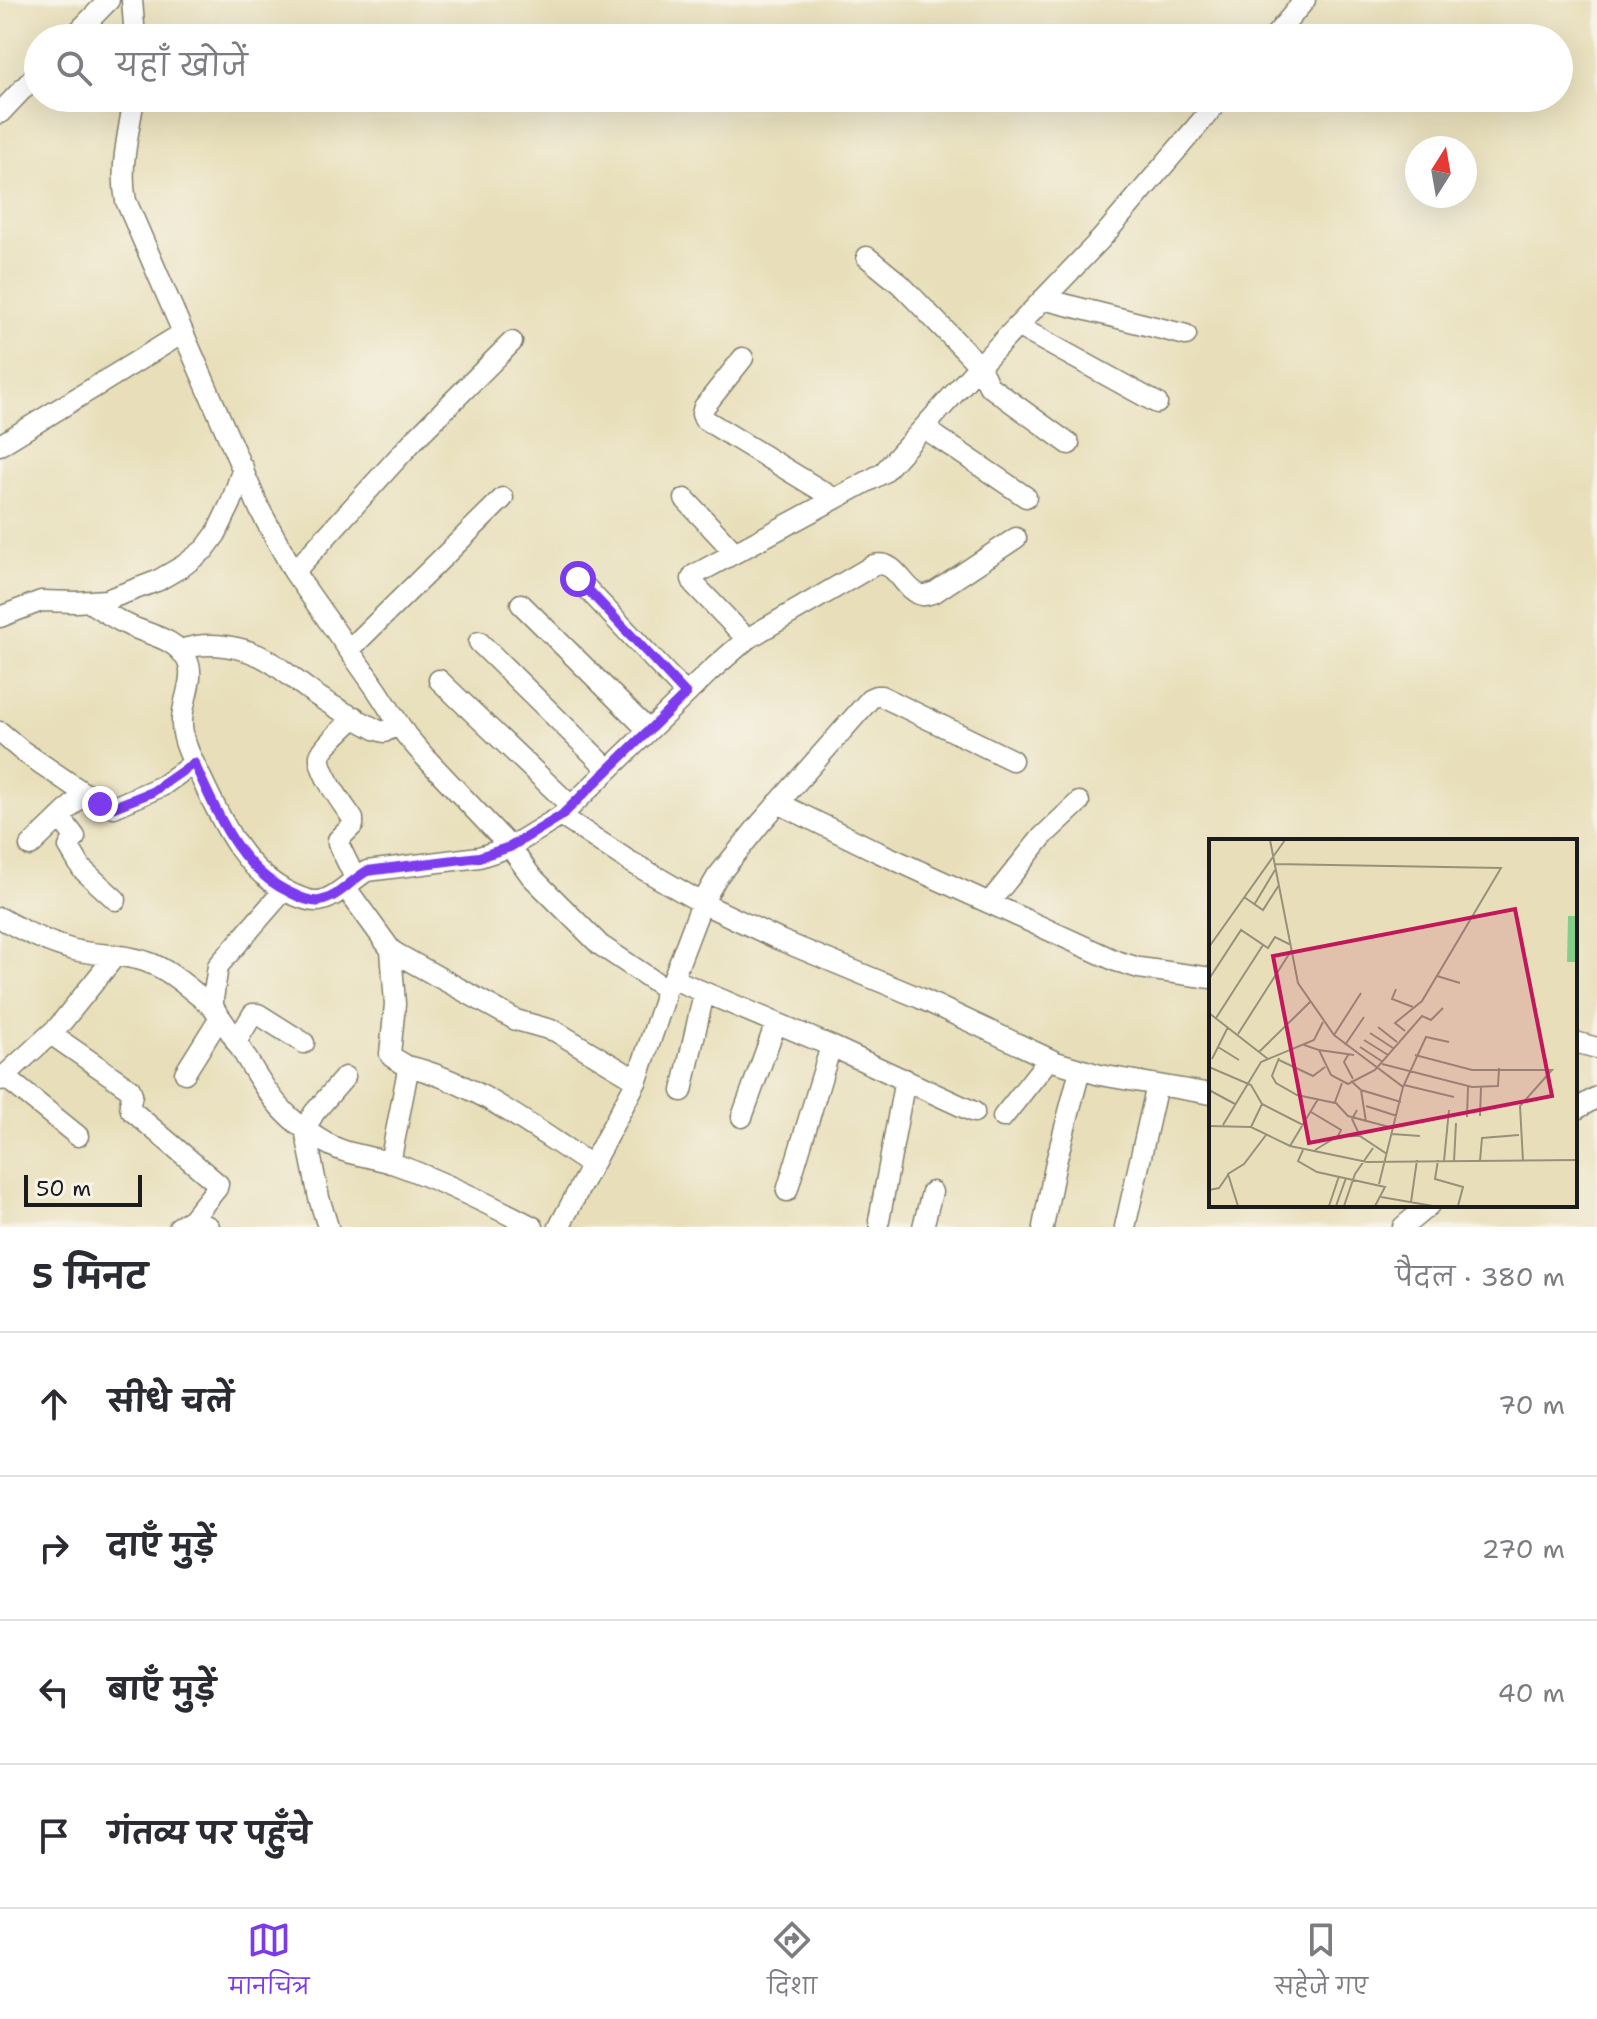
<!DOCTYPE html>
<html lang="hi">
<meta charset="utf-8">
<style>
body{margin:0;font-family:"Shantell Sans","Playpen Sans Deva",sans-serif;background:#f2f2f3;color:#2b2b33}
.compass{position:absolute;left:1405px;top:136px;width:72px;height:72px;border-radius:50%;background:#fff;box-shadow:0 8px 32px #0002;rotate:11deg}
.scale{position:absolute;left:24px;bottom:20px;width:118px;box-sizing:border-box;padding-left:8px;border:4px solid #1c1c1c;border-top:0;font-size:22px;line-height:28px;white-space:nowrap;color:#1c1c1c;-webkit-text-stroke:6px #f7f3e8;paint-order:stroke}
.stop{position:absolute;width:24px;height:24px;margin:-18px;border:6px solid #7c3aed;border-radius:50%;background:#fff}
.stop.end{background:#7c3aed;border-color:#fff;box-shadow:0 2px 8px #0008}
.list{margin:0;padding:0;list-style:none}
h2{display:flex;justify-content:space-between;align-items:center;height:104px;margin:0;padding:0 32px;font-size:34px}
h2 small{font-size:26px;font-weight:400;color:#7c7c81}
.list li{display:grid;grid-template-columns:52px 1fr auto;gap:24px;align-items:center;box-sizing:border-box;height:144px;padding:0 32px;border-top:2px solid #e1e1e2}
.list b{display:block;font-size:30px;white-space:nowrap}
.list em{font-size:26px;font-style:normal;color:#7c7c81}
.icon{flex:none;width:44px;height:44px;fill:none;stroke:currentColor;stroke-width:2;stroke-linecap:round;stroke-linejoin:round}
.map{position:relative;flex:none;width:1597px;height:1227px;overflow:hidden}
.search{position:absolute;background:#fff;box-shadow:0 8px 32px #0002;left:24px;right:24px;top:24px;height:88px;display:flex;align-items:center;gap:20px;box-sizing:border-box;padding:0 28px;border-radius:44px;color:#7c7c81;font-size:30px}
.sheet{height:680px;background:#fff}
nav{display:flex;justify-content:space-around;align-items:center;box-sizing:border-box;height:112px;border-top:2px solid #e1e1e2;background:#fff;font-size:22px;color:#7c7c81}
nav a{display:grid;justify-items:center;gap:4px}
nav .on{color:#7c3aed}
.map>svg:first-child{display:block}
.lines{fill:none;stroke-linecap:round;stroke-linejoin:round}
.minor-casing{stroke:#827e6b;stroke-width:23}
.minor{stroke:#fff;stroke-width:20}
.route{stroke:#7c3aed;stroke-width:10}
.inset-road{fill:none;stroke:#96917b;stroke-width:2}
.view{fill:#c2185b;fill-opacity:0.15;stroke:#c2185b;stroke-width:4}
.inset-edge{fill:none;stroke:#1c1c1c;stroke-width:4}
</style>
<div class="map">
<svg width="1597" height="1227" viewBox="0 0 1597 1227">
<rect width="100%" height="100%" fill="#f7f3e8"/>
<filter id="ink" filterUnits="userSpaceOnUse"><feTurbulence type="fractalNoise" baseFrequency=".0125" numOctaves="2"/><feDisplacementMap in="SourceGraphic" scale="16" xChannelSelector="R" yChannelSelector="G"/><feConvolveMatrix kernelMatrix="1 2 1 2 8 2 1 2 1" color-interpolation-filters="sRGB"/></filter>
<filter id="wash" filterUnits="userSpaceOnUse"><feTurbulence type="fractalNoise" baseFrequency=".006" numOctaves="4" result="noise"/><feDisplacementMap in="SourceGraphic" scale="32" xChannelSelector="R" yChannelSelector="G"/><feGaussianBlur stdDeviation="1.8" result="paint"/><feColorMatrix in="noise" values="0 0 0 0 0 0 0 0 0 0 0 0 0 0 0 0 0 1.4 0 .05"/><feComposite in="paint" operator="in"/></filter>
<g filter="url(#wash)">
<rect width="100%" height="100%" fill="#e8dfba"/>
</g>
<g filter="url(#ink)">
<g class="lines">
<g class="minor-casing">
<path id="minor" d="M132,0L135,38
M72,38L109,0
M1273,38L1305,0
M134,98C129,132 119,167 126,201L260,510L294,572L377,690L406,735L425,757L510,847L531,876L600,945L660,985L665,990L663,1003L637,1080L559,1227
M0,113L38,73
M867,257L900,284L971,357L979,366L989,386L1069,444
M1043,299L1186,335
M1017,326L1157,403
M743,358L704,407L702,414L704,419L835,499
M924,428L1026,497
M0,445L183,333
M685,499L735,553
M294,572L414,440L512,342
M578,579L686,694
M89,602C101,610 113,618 126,624C147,635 175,637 187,660C197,677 180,705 182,725C183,745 195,765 203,782C224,826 245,872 292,894C299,897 307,901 315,901C333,902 352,879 367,871L479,857L510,847L561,816L709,672L747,639L874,565C898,559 903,592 922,595C926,596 931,593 935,592L1016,538
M521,604L648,730
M0,617L41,601L76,602L106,600L157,581L183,566L205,549L216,534L231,503L243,468
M747,639L694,584L692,579L694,575L883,473L979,366L1101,239L1221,98
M479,642L608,769
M181,650C208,640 246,646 271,662C289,674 304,688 322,699C340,711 359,720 377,730L384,732L399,724
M349,650L503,498
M439,680L571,806
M355,717C347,725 322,747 320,756C318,771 344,806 353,819V825L338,840V843L355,878
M0,732L21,750L100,804L114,807L162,786L194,763
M778,803L878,852L1116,961L1139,968L1211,978
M561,816L629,861L702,903L780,940L920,998L1056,1062L1100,1075L1211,1094
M60,817L75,837L69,847L82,869L116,900
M30,846L85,793
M346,888L391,950L397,954L516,1020L555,1031L637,1080
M284,890L218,966L213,999V1007L217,1013C244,1047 259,1090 292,1119C306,1131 326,1145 344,1151C360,1156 376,1158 392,1163C440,1180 487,1203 533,1227
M989,903L1042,837L1079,802
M0,918C23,931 48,943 74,950C98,956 123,953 147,962C171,970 193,992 213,1007
M673,979L831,1046L974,1112
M665,990L673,979L702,903L717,877L759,825L871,698L876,696H881L1012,760
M51,1034L130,1089L132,1094L130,1104L131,1110L218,1184L217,1188L192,1219
M236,1042L253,1014H258L304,1043
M1575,1042L1597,1048
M407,1066C473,1081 535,1129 591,1165
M185,1073L220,1017
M4,1076L78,1136
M0,1080L58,1027L116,955
M682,1091L704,993
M1575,1110L1597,1097
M742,1117L776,1023
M1003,1117L1049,1059
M390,1163L408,1070L407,1066L392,1057L390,1054L395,1004L391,950
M787,1191L831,1046
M879,1221L905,1079
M179,1227L192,1219L209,1227
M328,1227L319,1198L305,1129L314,1113L345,1077
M923,1227L932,1192
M1043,1227L1056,1162L1080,1070
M1125,1227L1157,1085
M1403,1227L1429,1205"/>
</g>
<use href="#minor" class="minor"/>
</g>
</g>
<g class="lines" filter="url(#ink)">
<path class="route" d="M100,804L114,807L152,792L194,763C217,812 238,869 291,893C299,897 311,903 320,901C339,897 351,880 367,871L479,857L510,847L561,816L686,694L578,579"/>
</g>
<g transform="translate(1209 839)">
<rect width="368" height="368" fill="#e8dfba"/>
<path d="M359,77H368V123H358Z" fill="#84ce8b"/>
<path class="inset-road" d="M61,1L89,144L125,196L194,248L170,345M65,25L292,29L213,162L186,184L196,192M35,58L54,71L70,46M45,66L66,31M0,108L76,1M228,137L251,144M0,140L32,91L59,109L66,98L82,106M187,150L183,160L204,168M0,174L59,220M7,179L54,106M169,188L188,203M161,194L184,209M29,195L82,112M125,196L152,154M155,201L179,216M95,206L110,211L122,236L139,245L166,231L213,177L222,181L234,169M136,206L155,178M9,208L30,221M151,208L174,223M110,211L145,216M50,213L101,163M139,216L135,223L144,240M206,216L263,231H343L311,267L314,322M70,219L63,237L67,244L88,256L126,264M3,220L19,188M70,221L104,237L116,228M173,225L263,248L289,247L290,229M0,228L42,246L53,265L94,286M142,242L152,251L192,263M133,244L126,263L139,277L184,289M195,246L245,258M194,248L217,198L240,203M0,251L26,265M152,251L157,283M157,267L188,277M148,271L143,280L151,297L178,315M102,273L132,291L129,297M271,277L272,248M258,278L259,248M14,286L52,223L105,201L114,183M0,287L42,288L81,307L158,323L368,321M42,288L53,265M183,295L211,297M81,307L109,260M94,311L89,322L108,333L176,348L166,367M106,311L129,297H151M229,321L226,340L254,348L249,367M235,322L240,271M245,322L247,284M271,322L273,299L310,296M0,351L10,349L19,336M172,358L224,367M202,363L208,321M29,367L19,335L35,325L57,296M120,367L130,337M127,367L137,339M135,367L146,335L164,309"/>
<path class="view" d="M306,70L343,257L100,304L64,117Z"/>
<rect width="368" height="368" class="inset-edge"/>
</g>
</svg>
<svg class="compass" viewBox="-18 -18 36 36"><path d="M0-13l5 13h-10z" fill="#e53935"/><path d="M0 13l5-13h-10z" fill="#7c7c81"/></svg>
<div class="scale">50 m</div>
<div class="stop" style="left:578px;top:579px"></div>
<div class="stop end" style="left:100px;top:804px"></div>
<div class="search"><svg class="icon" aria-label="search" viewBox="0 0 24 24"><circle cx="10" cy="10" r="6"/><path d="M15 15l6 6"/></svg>यहाँ खोजें</div>
</div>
<section class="sheet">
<h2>5 मिनट<small>पैदल · 380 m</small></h2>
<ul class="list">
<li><svg class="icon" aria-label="ahead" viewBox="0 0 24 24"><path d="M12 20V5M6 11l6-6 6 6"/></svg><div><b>सीधे चलें</b></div><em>70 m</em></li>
<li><svg class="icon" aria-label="right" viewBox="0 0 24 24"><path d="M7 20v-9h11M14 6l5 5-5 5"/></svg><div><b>दाएँ मुड़ें</b></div><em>270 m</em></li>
<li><svg class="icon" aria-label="left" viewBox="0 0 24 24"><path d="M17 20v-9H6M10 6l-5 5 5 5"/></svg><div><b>बाएँ मुड़ें</b></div><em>40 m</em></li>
<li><svg class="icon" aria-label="arrive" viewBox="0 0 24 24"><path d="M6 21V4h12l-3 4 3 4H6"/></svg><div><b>गंतव्य पर पहुँचे</b></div></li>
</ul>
</section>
<nav>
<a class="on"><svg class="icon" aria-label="map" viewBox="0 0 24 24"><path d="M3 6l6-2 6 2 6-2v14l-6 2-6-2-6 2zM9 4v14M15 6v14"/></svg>मानचित्र</a>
<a><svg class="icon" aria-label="directions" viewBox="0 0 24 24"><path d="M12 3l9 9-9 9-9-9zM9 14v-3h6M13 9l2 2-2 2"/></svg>दिशा</a>
<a><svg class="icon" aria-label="saved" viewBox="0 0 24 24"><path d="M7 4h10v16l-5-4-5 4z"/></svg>सहेजे गए</a>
</nav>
